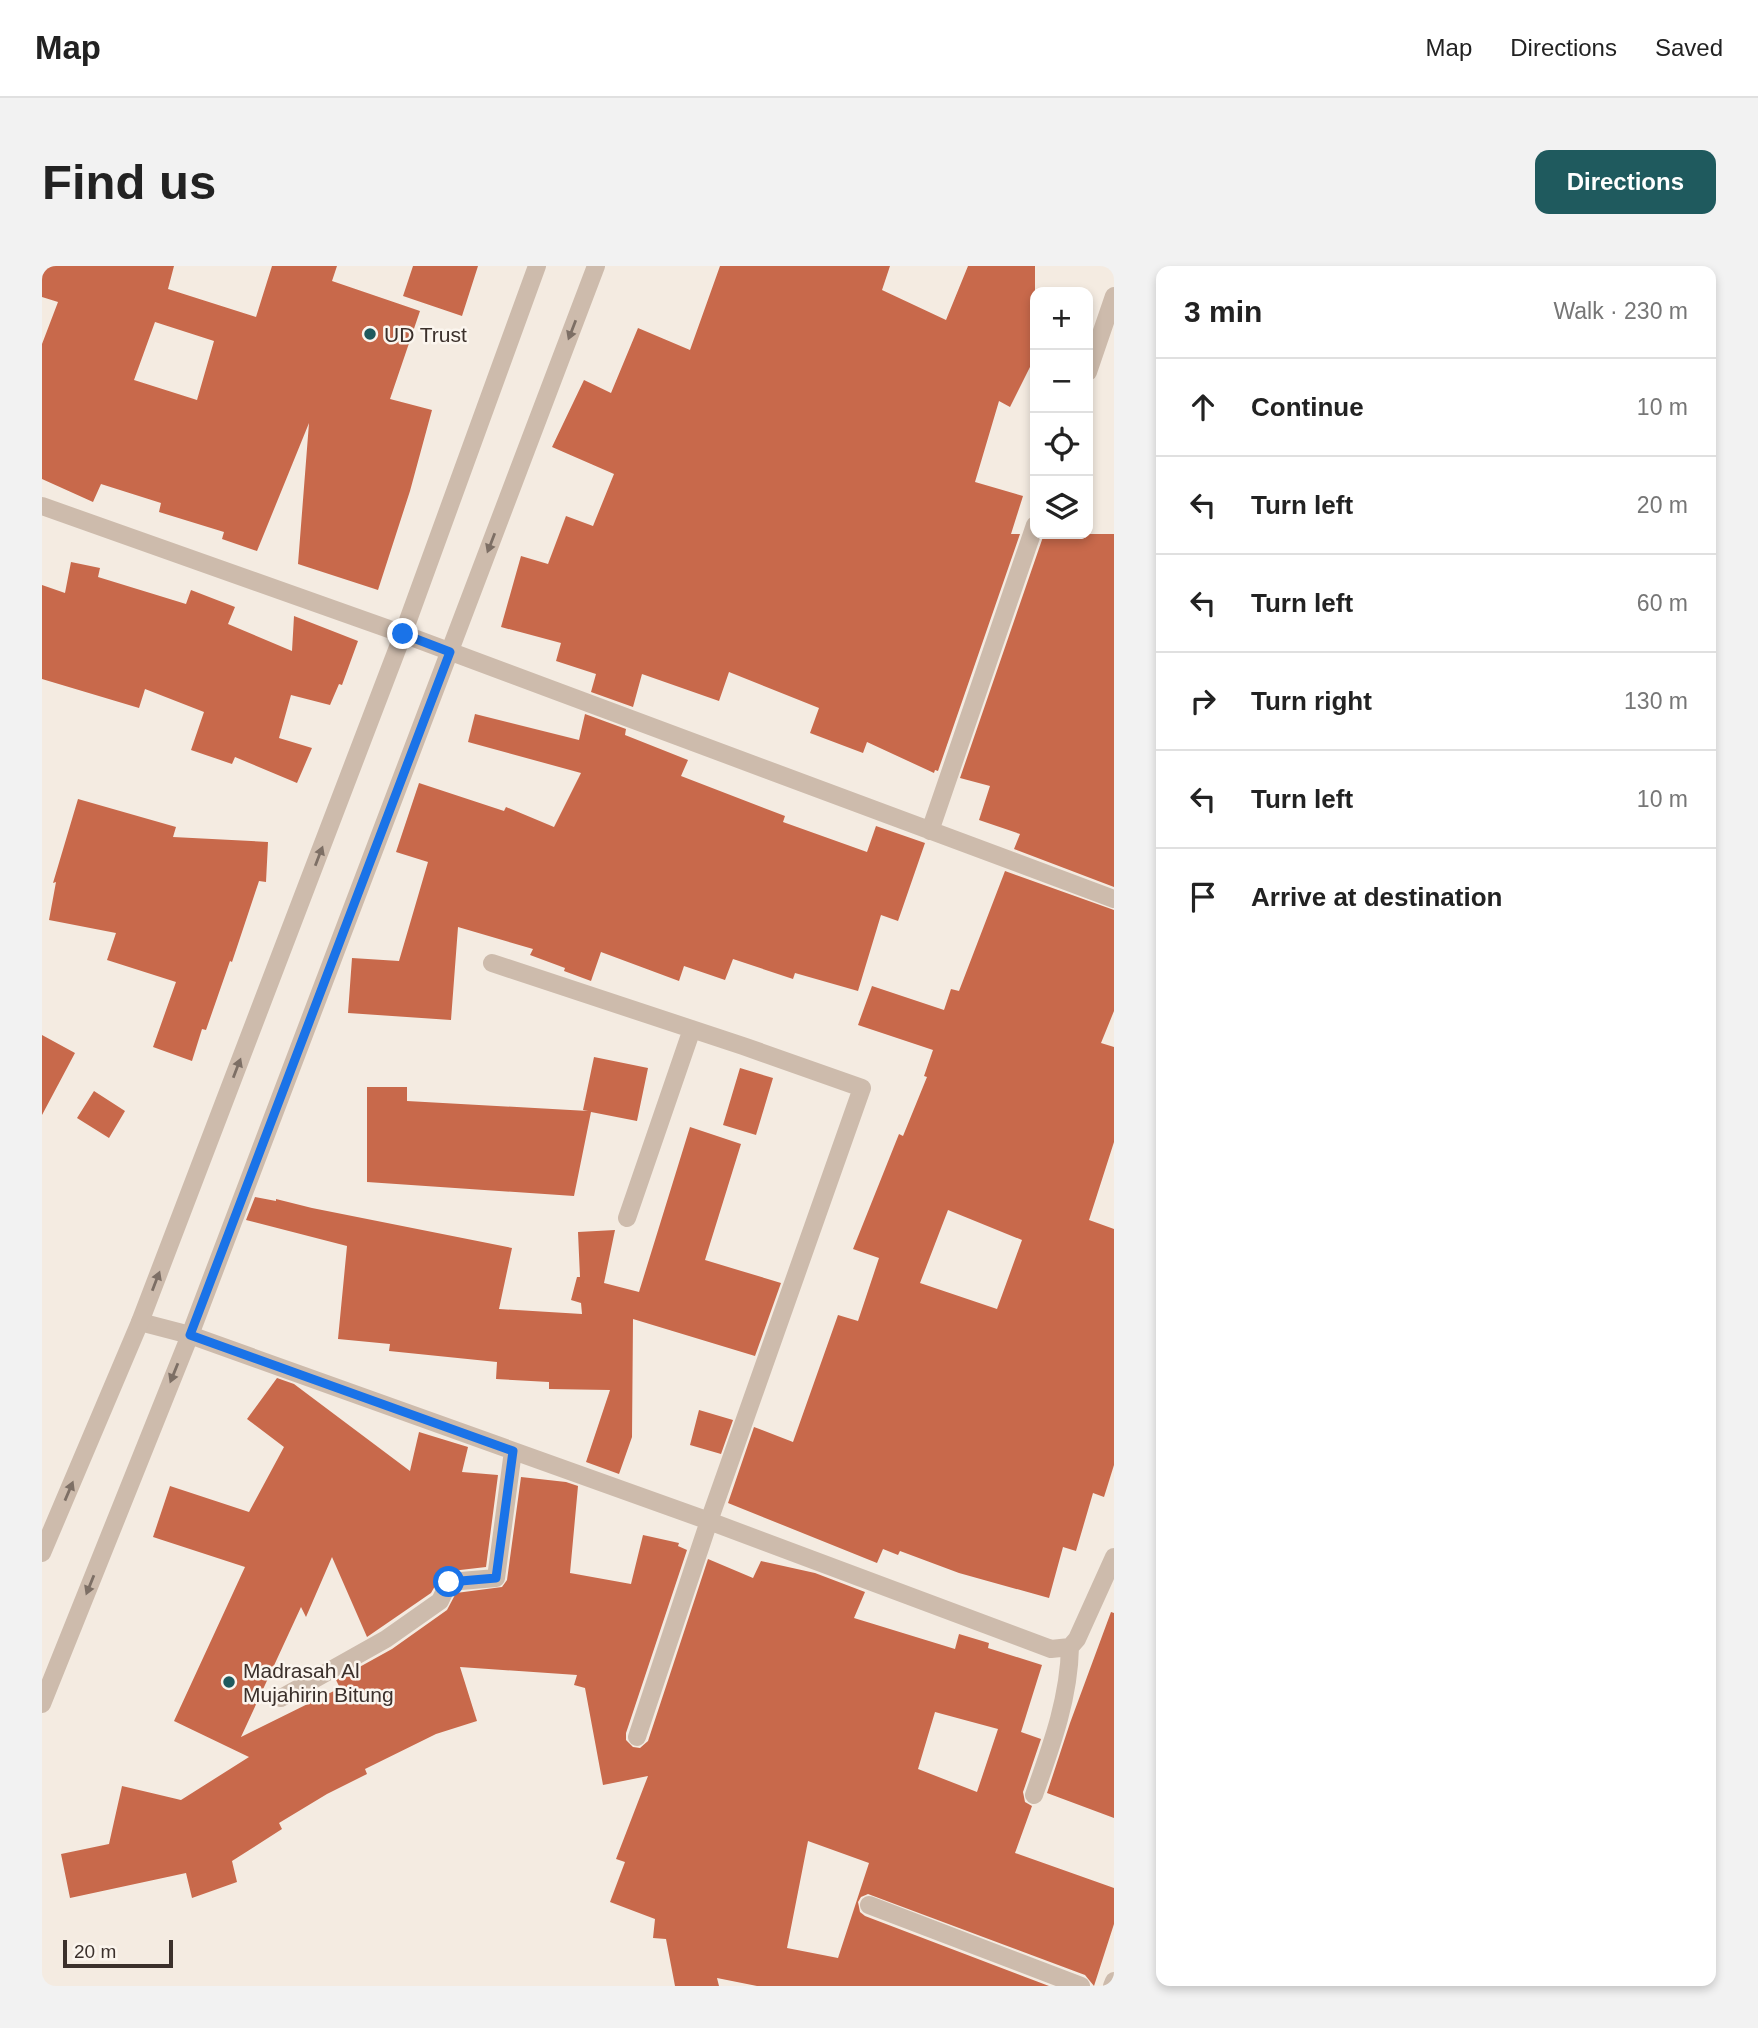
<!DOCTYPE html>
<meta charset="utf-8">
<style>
body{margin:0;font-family:Helvetica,sans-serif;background:#f2f2f2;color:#222}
.controls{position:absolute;right:21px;top:21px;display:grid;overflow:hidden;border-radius:14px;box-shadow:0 4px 10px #0003}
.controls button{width:63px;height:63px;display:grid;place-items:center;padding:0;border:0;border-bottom:2px solid #e0e0e0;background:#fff;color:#222;font:35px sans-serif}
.scale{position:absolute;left:21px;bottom:18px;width:110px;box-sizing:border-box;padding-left:7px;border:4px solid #3b302b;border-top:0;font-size:19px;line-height:24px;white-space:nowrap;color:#3b302b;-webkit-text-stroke:5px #fbf5ee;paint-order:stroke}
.stop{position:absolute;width:21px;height:21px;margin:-16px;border:5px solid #1a73e8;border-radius:50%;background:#fff}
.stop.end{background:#1a73e8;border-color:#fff;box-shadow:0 2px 7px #0008}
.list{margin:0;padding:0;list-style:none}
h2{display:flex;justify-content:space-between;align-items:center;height:91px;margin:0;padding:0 28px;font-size:30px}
h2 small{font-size:23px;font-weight:400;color:#767676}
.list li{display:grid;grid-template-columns:46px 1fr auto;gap:21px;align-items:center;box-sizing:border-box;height:98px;padding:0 28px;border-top:2px solid #e0e0e0}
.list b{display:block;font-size:26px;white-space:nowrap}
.list em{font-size:23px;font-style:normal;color:#767676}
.icon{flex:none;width:38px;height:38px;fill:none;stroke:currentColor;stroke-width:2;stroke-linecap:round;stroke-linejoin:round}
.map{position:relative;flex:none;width:1072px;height:1720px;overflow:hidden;border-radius:14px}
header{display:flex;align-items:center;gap:42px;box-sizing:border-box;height:98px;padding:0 35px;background:#fff;border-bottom:2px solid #e0e0e0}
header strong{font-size:33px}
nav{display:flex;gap:38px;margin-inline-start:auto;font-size:24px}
.intro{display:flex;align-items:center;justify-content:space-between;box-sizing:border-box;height:168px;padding:0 42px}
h1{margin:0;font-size:49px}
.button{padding:18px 32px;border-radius:14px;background:#1f5a5e;color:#fff;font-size:24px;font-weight:700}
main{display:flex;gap:42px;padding:0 42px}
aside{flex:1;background:#fff;border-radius:14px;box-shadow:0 4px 10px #0003}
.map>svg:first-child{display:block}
.building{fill:#c8694b;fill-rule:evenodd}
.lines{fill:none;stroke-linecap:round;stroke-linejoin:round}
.minor{stroke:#cdbbac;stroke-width:18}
.tertiary{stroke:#cdbbac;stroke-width:18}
.oneway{fill:#7d6f65}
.route{stroke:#1a73e8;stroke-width:9}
.poi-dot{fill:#1f5a5e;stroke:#fbf5ee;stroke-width:2.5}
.labels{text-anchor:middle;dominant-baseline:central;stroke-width:5;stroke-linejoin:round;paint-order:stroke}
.poi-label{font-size:21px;fill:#3b302b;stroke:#fbf5ee;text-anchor:start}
</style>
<header>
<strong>Map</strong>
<nav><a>Map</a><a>Directions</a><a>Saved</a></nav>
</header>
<div class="intro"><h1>Find us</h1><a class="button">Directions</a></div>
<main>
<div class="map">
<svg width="1072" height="1720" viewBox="0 0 1072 1720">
<rect width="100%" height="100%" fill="#f4ebe1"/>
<path class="building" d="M0,0H132L126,23L214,51L230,0H295L290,15L378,45L348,133L390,144L368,225L336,324L256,298L267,157L215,285L180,273L182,266L117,246L119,237L59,218L51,236L0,213V78L16,36L0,31ZM113,56L172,75L155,134L92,114Z
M371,0H436L420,50L361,30Z
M678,0H848L840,24L904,54L926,0H993V91L968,141L957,135L933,216L981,230L969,268H978L896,505L893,504L892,507L825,476L821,487L768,467L777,442L687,406L677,435L600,408L591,441L549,426L554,408L514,395L519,377L459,361L479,290L506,298L524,250L551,260L572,208L510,181L542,114L569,127L596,62L648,84Z
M1002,268H1072V621L972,583L978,568L937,554L948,520L918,512Z
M29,296L58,302L56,311L144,338L149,324L193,341L186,358L250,385L252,350L316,375L300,419L297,418L288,439L249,429L237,472L270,482L255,517L193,491L190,498L149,484L162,446L103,423L97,442L0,413V319L23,327Z
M433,448L537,474L543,448L584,463L583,469L646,494L639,510L743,550L741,556L825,586L834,560L883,577L856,655L839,649L816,725L753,707L751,713L691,693L683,714L642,700L637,715L559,686L549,715L522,705L523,702L488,689L491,683L416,661L409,754L306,747L310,692L357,695L386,596L354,586L377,517L462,545L464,541L512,561L539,507L426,476Z
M36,533L134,561L131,571L226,576L224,616L217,615L190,696L188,695L164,764L160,763L150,795L111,781L134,716L65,694L74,667L7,654L14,616L11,617Z
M963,605L1072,644V745L1059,777L1072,781V876L1047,954L1072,963V1199L1062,1231L1051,1227L1034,1285L1021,1281L1007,1332L917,1307L858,1285L856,1289L841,1283L835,1297L686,1237L712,1161L751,1176L796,1049L816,1055L837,992L811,983L857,868L861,870L885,811L882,810L891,784L816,759L830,720L902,744L909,723L917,725ZM906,944L980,974L955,1043L878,1017Z
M0,769L33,787L0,849Z
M552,791L606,802L595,855L549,846L532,930L325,916V821H365V835L546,845L541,844Z
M698,802L731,812L714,869L681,859Z
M52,825L83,845L67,872L35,852Z
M648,861L699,878L663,994L739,1017L713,1090L591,1053L590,1171L577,1208L544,1196L568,1124L507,1123V1116L454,1113L455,1096L347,1085L348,1078L296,1073L305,980L204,954L213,931L234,935V933L270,942L470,982L457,1043L540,1048L539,1037L529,1034L535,1011H538L536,966L573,964L562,1017L597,1026Z
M235,1112L252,1118L368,1205L377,1166L426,1181L420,1206L456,1209L444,1301L401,1306L389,1327L325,1371L290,1291L264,1351L259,1341L199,1471L298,1422L294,1414L350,1383L405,1344L414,1327L460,1321L465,1314L479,1211L524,1216L536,1220L528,1307L589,1318L601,1269L637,1277L636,1280L645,1284L584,1467V1474L591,1481L598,1482L606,1475L666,1293L711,1312L719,1295L773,1307L823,1326L812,1352L913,1383L917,1368L947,1377L946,1382L1000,1399L979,1466L999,1473L981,1526L983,1536L990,1540L973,1587L1072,1622V1658L1052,1720L1043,1709L826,1628L819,1631L816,1636L818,1646L823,1650L1007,1720H715L675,1712L677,1720H633L624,1673L611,1672L613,1653L568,1636L583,1596L574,1593L606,1510L561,1519L543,1422L532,1419L535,1409L418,1401L435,1455L394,1468L323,1503L325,1508L285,1528L237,1557L240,1563L190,1595L195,1616L150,1632L144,1607L28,1632L19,1588L67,1578L80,1520L139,1534L207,1491L132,1455L203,1301L111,1271L128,1220L207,1246L242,1181L205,1153ZM893,1446L956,1463L935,1526L876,1503ZM766,1575L827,1597L796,1692L745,1682Z
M657,1144L691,1154L679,1188L648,1179Z
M1069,1346L1072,1347V1552L1005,1527L1028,1457Z"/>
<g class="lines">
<path class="minor" d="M1046,106L1072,30
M0,240L361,368L1072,633
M888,565L993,259
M450,697L701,780L820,822L667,1255L595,1471
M585,952L650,763
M98,1056L148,1069L667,1255L1009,1383L1028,1381L1035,1373L1072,1291
M239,1432L344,1373L398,1335L407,1316L454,1312L471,1185
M992,1529C1009,1481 1027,1433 1028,1381
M827,1639L1039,1720
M1070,1720L1072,1715"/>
<path class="tertiary" d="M0,1287L98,1056L361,368L495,0
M0,1438L148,1069L554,0"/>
</g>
<defs><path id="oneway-solid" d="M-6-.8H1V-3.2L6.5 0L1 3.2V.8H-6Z" transform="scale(1.75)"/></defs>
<g class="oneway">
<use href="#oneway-solid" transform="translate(530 64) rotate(111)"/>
<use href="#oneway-solid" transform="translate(449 277) rotate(111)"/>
<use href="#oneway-solid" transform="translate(277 590) rotate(-69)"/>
<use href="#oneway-solid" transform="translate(195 802) rotate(-69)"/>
<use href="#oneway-solid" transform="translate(114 1015) rotate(-69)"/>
<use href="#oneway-solid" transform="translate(132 1107) rotate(112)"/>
<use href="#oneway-solid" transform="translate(27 1225) rotate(-67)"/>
<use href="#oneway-solid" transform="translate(48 1319) rotate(112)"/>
</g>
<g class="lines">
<path class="route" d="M361,368L408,386L148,1069L471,1185L454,1312L407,1316"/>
</g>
<g class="poi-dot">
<circle cx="328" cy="68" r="7"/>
<circle cx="187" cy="1416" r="7"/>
</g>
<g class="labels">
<g class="poi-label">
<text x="342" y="68">UD Trust</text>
<text x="201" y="1404">Madrasah Al<tspan x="201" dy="24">Mujahirin Bitung</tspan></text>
</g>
</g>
</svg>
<div class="controls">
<button>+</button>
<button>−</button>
<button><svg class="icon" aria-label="locate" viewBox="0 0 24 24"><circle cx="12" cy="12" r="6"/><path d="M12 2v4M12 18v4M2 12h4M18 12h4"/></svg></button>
<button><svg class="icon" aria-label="layers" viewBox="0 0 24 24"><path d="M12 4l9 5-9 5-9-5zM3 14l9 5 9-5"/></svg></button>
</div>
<div class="scale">20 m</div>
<div class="stop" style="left:407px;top:1316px"></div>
<div class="stop end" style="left:361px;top:368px"></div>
</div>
<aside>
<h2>3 min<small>Walk · 230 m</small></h2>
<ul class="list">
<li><svg class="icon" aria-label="ahead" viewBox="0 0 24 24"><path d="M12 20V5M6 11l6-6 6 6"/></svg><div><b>Continue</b></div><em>10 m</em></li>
<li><svg class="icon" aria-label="left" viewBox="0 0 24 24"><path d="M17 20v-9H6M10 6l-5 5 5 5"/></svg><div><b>Turn left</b></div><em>20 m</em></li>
<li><svg class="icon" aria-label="left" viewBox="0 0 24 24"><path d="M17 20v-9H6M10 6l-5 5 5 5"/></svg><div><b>Turn left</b></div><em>60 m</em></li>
<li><svg class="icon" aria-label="right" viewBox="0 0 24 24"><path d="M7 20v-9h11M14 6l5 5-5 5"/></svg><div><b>Turn right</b></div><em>130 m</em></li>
<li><svg class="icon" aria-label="left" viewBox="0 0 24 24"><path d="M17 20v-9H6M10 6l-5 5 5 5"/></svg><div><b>Turn left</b></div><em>10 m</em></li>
<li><svg class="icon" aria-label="arrive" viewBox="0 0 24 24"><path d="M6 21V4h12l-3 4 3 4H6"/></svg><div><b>Arrive at destination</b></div></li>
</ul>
</aside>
</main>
